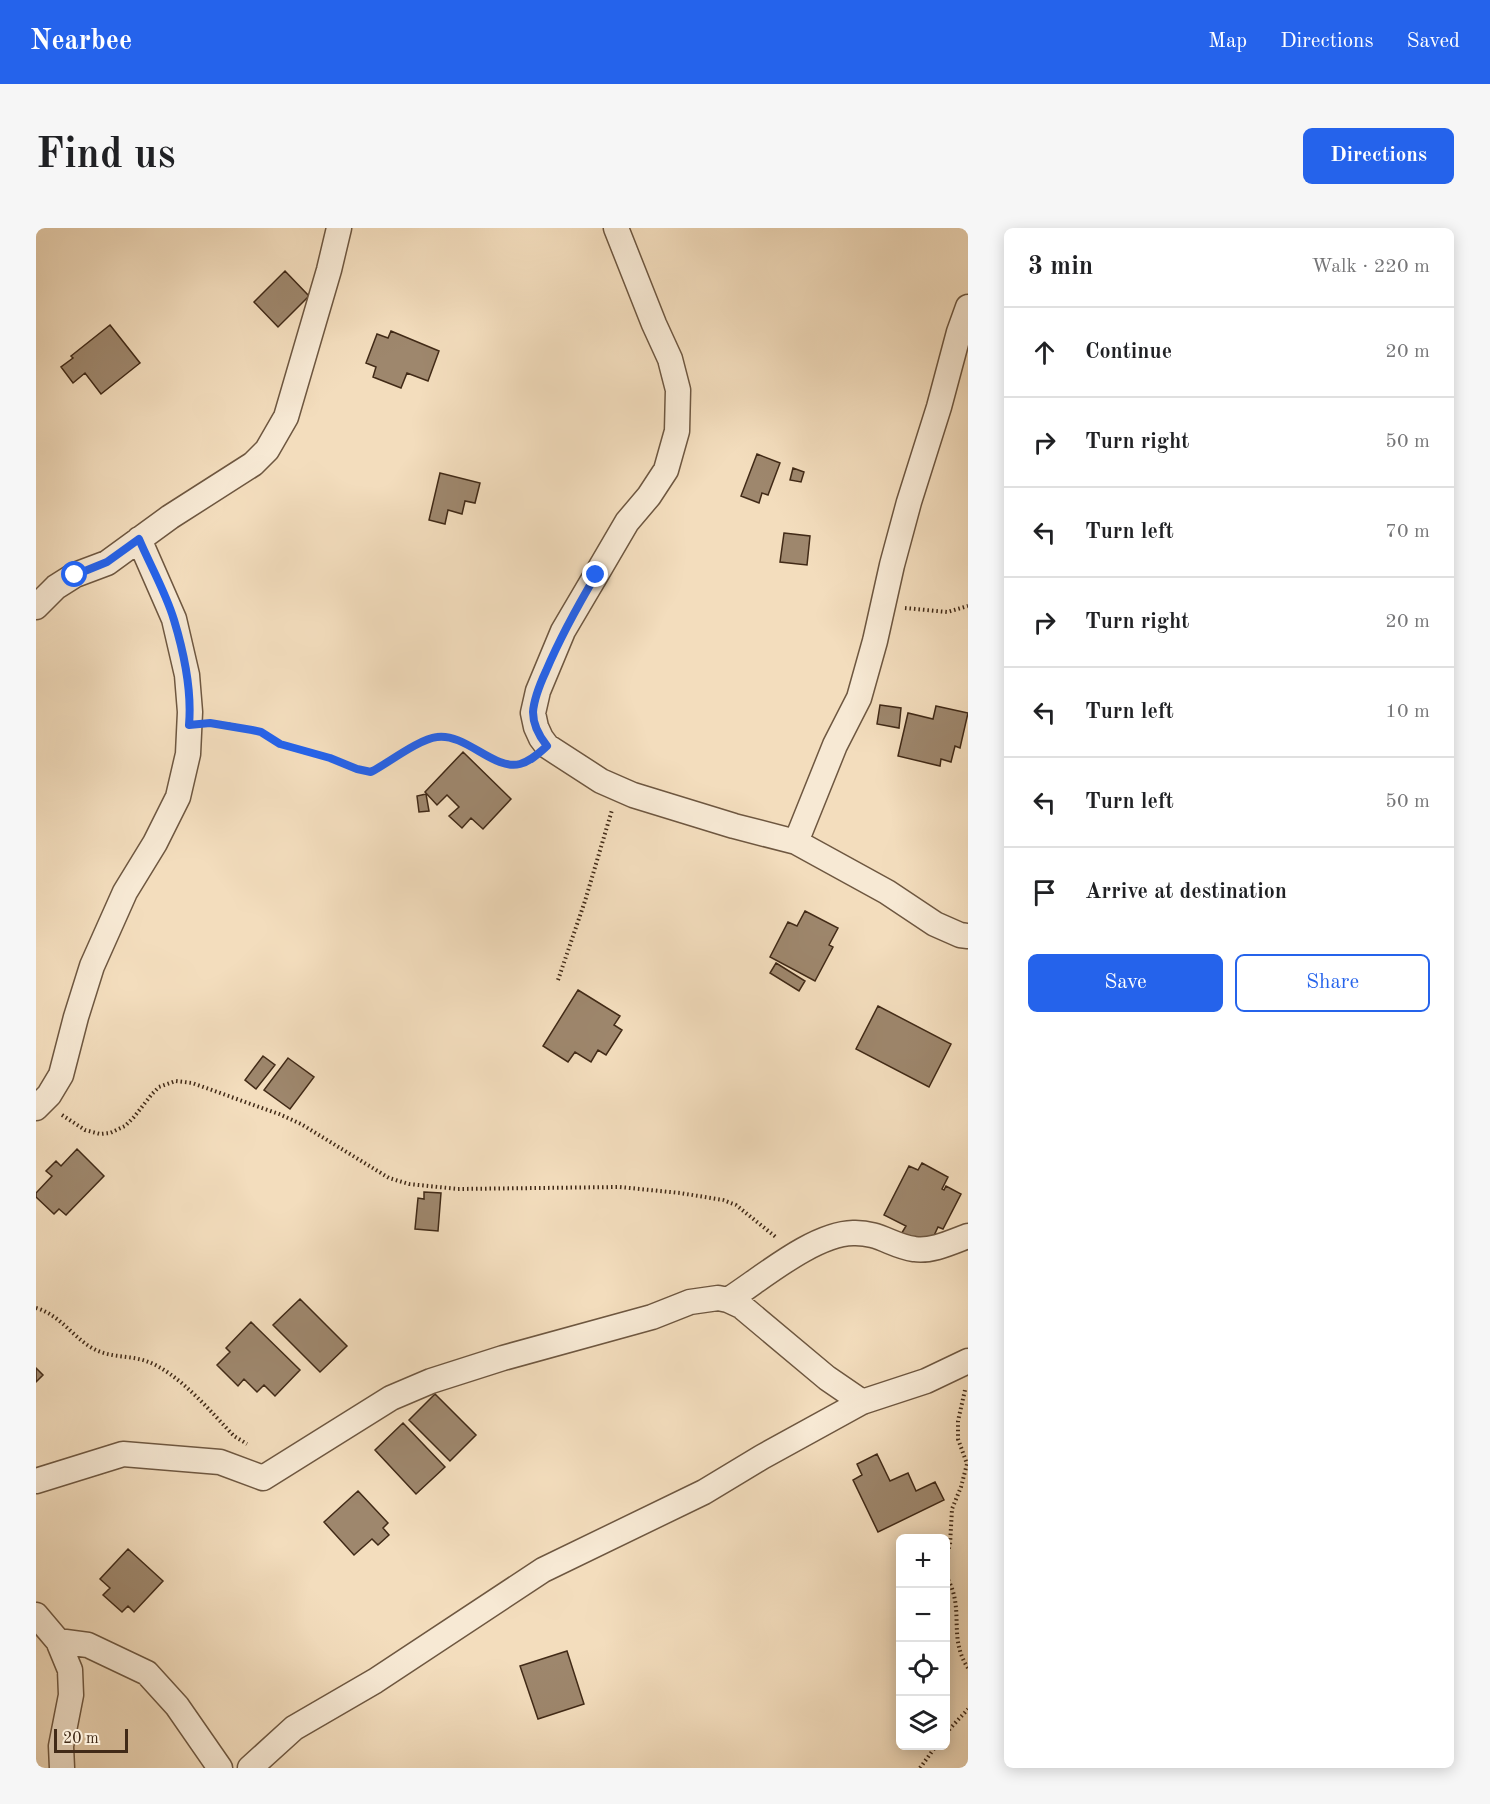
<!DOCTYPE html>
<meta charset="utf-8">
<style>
body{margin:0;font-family:"Old Standard TT",serif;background:#f6f6f6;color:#202124}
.controls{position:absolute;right:18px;bottom:18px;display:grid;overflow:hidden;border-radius:9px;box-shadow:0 3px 15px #0003}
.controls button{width:54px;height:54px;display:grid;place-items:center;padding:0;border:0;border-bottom:2px solid #e0e0e0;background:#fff;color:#202124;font:30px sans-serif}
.scale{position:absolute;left:18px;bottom:15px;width:74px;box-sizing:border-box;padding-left:6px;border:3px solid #412a17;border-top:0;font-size:16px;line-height:21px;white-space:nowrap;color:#412a17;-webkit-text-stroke:4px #f7e9d4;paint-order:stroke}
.stop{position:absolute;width:18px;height:18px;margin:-14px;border:4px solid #2563eb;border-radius:50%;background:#fff}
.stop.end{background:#2563eb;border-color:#fff;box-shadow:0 2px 6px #0008}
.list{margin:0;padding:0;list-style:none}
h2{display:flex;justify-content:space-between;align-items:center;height:78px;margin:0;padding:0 24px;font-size:26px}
h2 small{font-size:20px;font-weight:400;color:#757577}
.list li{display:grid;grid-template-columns:39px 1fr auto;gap:18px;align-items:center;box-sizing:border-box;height:90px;padding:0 24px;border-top:2px solid #e0e0e0}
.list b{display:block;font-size:22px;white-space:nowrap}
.list em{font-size:20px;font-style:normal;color:#757577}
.actions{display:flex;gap:12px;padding:18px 24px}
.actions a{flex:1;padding:14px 0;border:2px solid #2563eb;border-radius:9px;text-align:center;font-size:21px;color:#2563eb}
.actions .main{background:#2563eb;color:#fff}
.icon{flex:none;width:33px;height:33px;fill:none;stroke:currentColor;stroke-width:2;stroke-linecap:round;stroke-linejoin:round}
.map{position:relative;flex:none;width:932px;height:1540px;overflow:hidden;border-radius:9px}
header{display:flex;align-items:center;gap:36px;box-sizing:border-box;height:84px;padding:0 30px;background:#2563eb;color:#fff}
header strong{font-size:28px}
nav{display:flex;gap:33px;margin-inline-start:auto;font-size:21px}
.intro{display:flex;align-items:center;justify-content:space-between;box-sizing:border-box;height:144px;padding:0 36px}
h1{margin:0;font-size:42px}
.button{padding:15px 27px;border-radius:9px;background:#2563eb;color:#fff;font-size:21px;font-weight:700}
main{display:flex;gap:36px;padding:0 36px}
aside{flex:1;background:#fff;border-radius:9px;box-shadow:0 3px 15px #0003}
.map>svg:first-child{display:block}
.building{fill:#9e876d;stroke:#412a17;stroke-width:1.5}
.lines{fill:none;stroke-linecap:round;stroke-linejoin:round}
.minor-casing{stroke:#6e5740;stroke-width:27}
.path{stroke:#412a17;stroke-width:4;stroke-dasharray:1.5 3;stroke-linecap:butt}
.minor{stroke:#f7e9d4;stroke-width:24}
.route{stroke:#2563eb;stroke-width:8}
</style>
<header>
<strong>Nearbee</strong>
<nav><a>Map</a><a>Directions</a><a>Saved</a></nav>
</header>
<div class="intro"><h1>Find us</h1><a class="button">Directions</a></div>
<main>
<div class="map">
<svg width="932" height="1540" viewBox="0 0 932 1540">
<rect width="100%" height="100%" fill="#f3ddbd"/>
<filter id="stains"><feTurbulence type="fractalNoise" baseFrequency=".00333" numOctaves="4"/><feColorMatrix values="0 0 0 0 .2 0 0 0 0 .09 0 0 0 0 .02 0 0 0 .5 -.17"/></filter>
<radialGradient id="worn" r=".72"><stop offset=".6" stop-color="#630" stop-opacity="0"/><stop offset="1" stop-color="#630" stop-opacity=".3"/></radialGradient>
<path class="building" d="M249,43L273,68L242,99L218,74Z
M74,97L104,135L65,166L49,145L37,155L25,139L37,130L35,128Z
M355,103L403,123L392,153L371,145L365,160L337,149L340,139L330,135L341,106L352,110Z
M721,226L744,235L732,267L726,265L723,275L705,268Z
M757,240L768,244L765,254L754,252Z
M404,245L444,255L439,275L429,273L426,286L412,282L409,296L393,292Z
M748,305L774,308L771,337L744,334Z
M844,477L865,480L863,500L841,496Z
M900,478L932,485L924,520L919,518L915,534L905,531L904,538L862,528L872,485L897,491Z
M427,524L475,571L447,601L435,590L426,600L413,588L423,579L411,567L401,577L389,564Z
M390,566L393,583L383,584L381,568Z
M769,683L802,700L793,717L797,719L779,753L734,729L752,694L761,698Z
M740,735L769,753L763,763L734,745Z
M542,762L584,788L578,797L586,802L570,827L562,822L555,834L539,824L532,834L507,818Z
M842,778L915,816L893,859L820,821Z
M227,828L239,837L220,861L209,852Z
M252,830L278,849L254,881L228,862Z
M41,921L68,948L30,987L23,981L18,986L0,969V965L16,948L10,943L20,933L25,938Z
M886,935L912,949L906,961L908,962L910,958L925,966L907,1001L902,999L896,1012L889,1009L884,1018L864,1008L870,998L848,987L873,938L882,942Z
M388,964L405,965L402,1003L379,1001L382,970L388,971Z
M264,1071L311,1118L284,1144L237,1097Z
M215,1094L264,1142L239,1168L228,1157L221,1164L208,1151L202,1158L181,1137L194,1124L190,1120Z
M0,1140L7,1147L0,1154Z
M399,1166L440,1207L414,1233L373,1192Z
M367,1195L409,1239L380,1266L339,1222Z
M841,1226L854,1253L872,1245L880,1263L899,1254L908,1272L842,1304L817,1252L826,1247L821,1236Z
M322,1263L352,1295L347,1300L353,1307L342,1317L336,1311L318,1327L288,1294Z
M92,1321L127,1353L98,1384L92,1378L86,1384L67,1367L74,1360L64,1351Z
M531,1423L548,1476L502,1491L484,1438Z"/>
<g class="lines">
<g class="minor-casing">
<path id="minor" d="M580,0L618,96L634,131L642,162L641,203L630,242L613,268L591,294L560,347L527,403L502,463L497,485L500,499L505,510L511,518L565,553L597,567L698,598L760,614L851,664L899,696L924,707L932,708
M0,379L20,359L39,347L71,335L134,289L217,236L231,222L250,189L293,42L303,0
M760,614L799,517L823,470L839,413L856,337L873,274L903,179L923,104L932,79
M0,880L13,867L25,847L40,789L56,738L89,664L119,615L142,569L152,526L154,484L151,447L138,391L103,311
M692,1072C725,1051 777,1006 817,1005C843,1004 856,1018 878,1021C895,1024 916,1014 932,1008
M0,1253L87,1226L184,1234L227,1250L355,1170L395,1153L467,1130L616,1089L654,1074L682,1070L692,1072L705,1078L791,1150L826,1174
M0,1387L22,1413L52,1417L111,1445L141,1478L184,1540
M22,1413L34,1442L35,1467L25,1518L26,1540
M214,1540L258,1500L339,1453L507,1342L668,1264L726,1229L826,1174L890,1153L932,1133"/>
</g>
<path class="path" d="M869,380L911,384L932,378
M175,495L198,497L225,504L244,516L294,530L329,543L335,544C352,535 383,510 401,509C434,505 460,548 493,532
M522,752L549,673L576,582
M26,887L49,902L64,906L74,905L89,898L98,889L116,866L123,859L140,853L156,855L243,886L265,896L353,950L373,956L422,961L584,959L644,965L687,972L700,977L741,1010
M0,1080C24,1087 36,1108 56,1120C73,1130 92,1127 110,1133C142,1144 175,1184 198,1208L211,1216
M910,1329L914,1317L916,1281L925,1259L931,1236L922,1211V1193L929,1162
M910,1348C930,1381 911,1408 932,1440
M910,1505L932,1481
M884,1540L900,1518"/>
<use href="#minor" class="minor"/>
</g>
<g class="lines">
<path class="route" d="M39,347L71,334L103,311C114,337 130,365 138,392C148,425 156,463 153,497L174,495L216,502L225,504L244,516L294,530L321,541L335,544C352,535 383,511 401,509C430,505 458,543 484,536C495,533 503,525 511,518C503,508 497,496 497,484C498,470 504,456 510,443C524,410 541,379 560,347"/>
</g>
<rect width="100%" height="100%" filter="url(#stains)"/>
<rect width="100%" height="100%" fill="url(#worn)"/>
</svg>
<div class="controls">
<button>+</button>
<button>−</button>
<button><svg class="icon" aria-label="locate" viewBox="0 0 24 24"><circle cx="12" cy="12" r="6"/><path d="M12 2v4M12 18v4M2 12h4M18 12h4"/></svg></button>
<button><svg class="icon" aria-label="layers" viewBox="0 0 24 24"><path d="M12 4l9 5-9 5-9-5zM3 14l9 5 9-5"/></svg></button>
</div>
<div class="scale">20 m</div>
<div class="stop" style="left:39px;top:347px"></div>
<div class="stop end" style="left:560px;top:347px"></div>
</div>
<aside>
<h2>3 min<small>Walk · 220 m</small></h2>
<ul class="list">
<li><svg class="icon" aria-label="ahead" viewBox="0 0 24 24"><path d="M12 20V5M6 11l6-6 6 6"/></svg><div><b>Continue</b></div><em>20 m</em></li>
<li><svg class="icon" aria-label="right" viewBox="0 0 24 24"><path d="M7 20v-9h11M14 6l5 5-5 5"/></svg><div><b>Turn right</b></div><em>50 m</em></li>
<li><svg class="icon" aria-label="left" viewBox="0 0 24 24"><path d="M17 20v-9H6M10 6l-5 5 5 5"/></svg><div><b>Turn left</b></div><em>70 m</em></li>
<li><svg class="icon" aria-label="right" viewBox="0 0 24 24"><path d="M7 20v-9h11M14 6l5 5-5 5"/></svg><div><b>Turn right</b></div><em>20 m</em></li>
<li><svg class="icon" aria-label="left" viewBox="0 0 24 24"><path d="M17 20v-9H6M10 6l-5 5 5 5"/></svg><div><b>Turn left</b></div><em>10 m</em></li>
<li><svg class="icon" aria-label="left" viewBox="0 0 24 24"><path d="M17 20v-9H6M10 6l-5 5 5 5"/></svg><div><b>Turn left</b></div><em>50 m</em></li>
<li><svg class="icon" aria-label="arrive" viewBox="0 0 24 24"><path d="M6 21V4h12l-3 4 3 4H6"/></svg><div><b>Arrive at destination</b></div></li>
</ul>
<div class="actions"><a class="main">Save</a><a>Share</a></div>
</aside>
</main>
